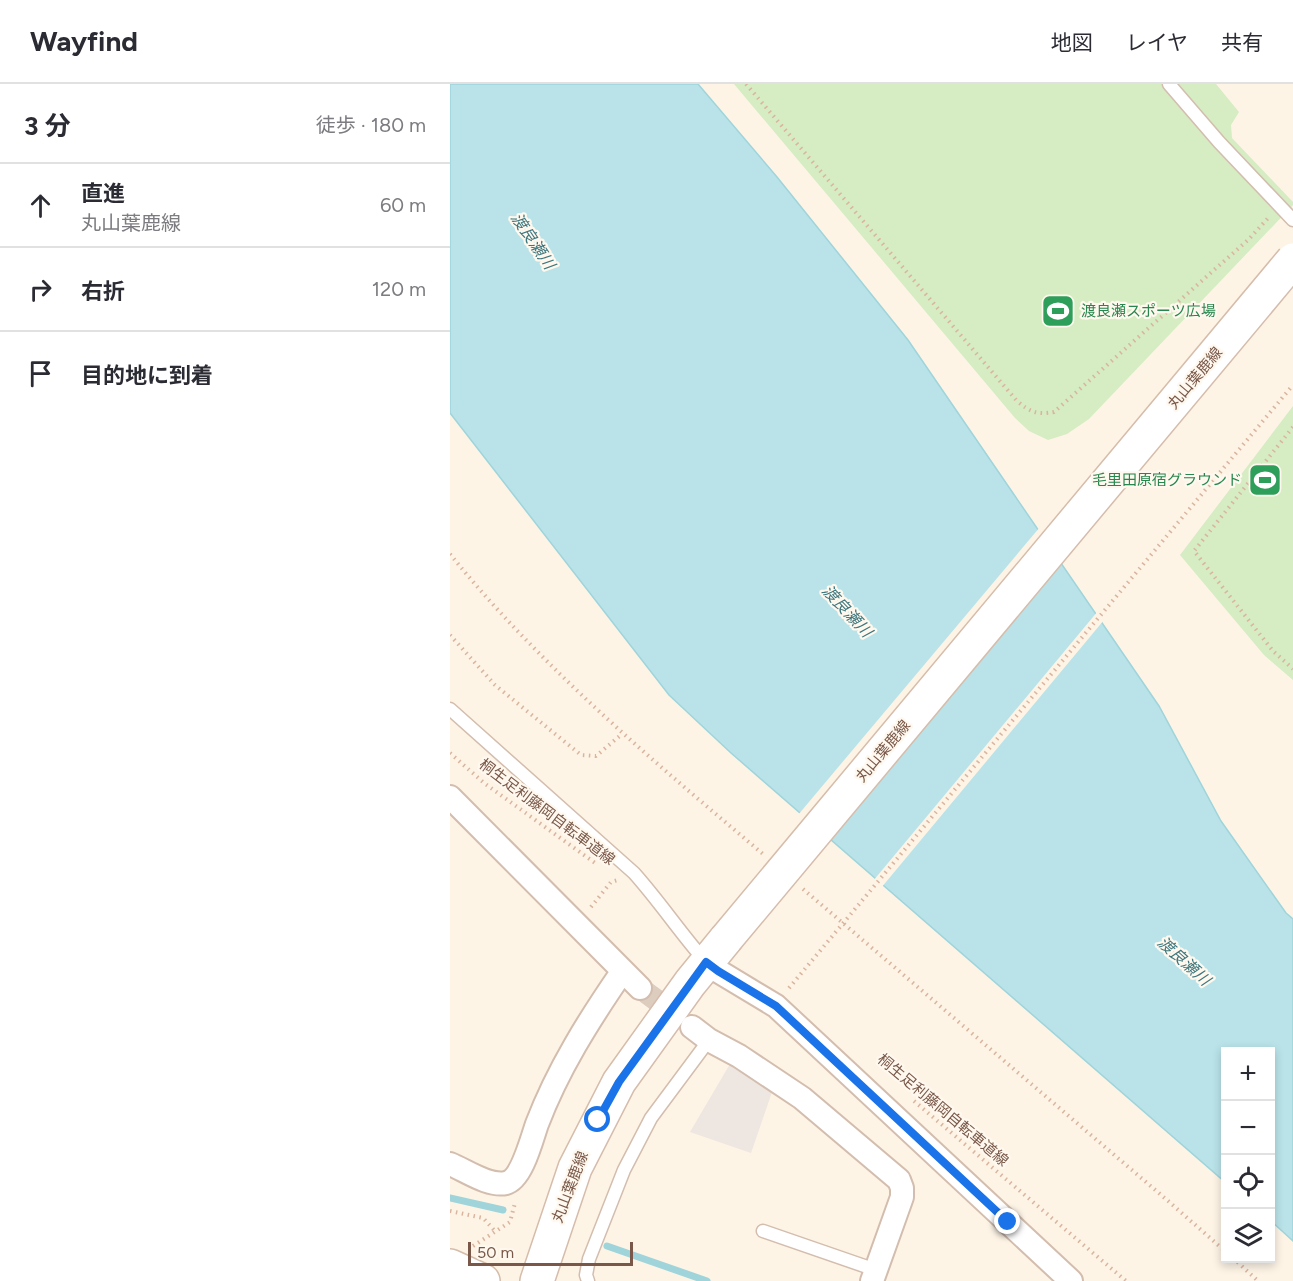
<!DOCTYPE html>
<html lang="ja">
<meta charset="utf-8">
<style>
body{margin:0;font-family:Figtree,"Noto Sans JP",sans-serif;background:#f7f7f7;color:#2b2b33}
.controls{position:absolute;right:18px;bottom:18px;display:grid;overflow:hidden;border-radius:0px;box-shadow:0 3px 9px #0003}
.controls button{width:54px;height:54px;display:grid;place-items:center;padding:0;border:0;border-bottom:2px solid #e1e1e2;background:#fff;color:#2b2b33;font:30px sans-serif}
.scale{position:absolute;left:18px;bottom:15px;width:165px;box-sizing:border-box;padding-left:6px;border:3px solid #795849;border-top:0;font-size:16px;line-height:21px;white-space:nowrap;color:#795849;-webkit-text-stroke:4px #fff8ee;paint-order:stroke}
.stop{position:absolute;width:18px;height:18px;margin:-14px;border:4px solid #1a73e8;border-radius:50%;background:#fff}
.stop.end{background:#1a73e8;border-color:#fff;box-shadow:0 2px 6px #0008}
.list{margin:0;padding:0;list-style:none}
h2{display:flex;justify-content:space-between;align-items:center;height:78px;margin:0;padding:0 24px;font-size:26px}
h2 small{font-size:20px;font-weight:400;color:#7c7c81}
.list li{display:grid;grid-template-columns:39px 1fr auto;gap:18px;align-items:center;box-sizing:border-box;height:84px;padding:0 24px;border-top:2px solid #e1e1e2}
.list b{display:block;font-size:22px;white-space:nowrap}
.list p{margin:0;font-size:20px;white-space:nowrap;color:#7c7c81}
.list em{font-size:20px;font-style:normal;color:#7c7c81}
.icon{flex:none;width:33px;height:33px;fill:none;stroke:currentColor;stroke-width:2;stroke-linecap:round;stroke-linejoin:round}
.map{position:relative;flex:none;width:843px;height:1197px;overflow:hidden}
header{display:flex;align-items:center;gap:36px;box-sizing:border-box;height:84px;padding:0 30px;background:#fff;border-bottom:2px solid #e1e1e2}
header strong{font-size:28px}
nav{display:flex;gap:33px;margin-inline-start:auto;font-size:21px}
main{display:flex}
aside{flex:1;background:#fff}
.map>svg:first-child{display:block}
.industrial{fill:#eee6e0}
.green{fill:#d6ecc3}
.water{fill:#b9e3e9;stroke:#9fd4db;stroke-width:1.5}
.pier{fill:#fdf4e6}
.lines{fill:none;stroke-linecap:round;stroke-linejoin:round}
.stream{stroke:#9fd4db;stroke-width:7}
.street-tunnel{stroke:#dccdbf;stroke-width:22;stroke-dasharray:22 11;stroke-linecap:butt}
.lane-casing{stroke:#d3bdae;stroke-width:15}
.street-casing{stroke:#d3bdae;stroke-width:26}
.secondary-casing{stroke:#d6bcab;stroke-width:36}
.path{stroke:#dab49f;stroke-width:4;stroke-dasharray:1.5 4.5;stroke-linecap:butt}
.lane{stroke:#fff;stroke-width:12}
.street{stroke:#fff;stroke-width:22}
.secondary{stroke:#fff;stroke-width:33}
.secondary-bridge-casing{stroke:#d6bcab;stroke-width:36;stroke-linecap:butt}
.path-bridge{stroke:#dab49f;stroke-width:4;stroke-dasharray:1.5 4.5;stroke-linecap:butt}
.secondary-bridge{stroke:#fff;stroke-width:33}
.route{stroke:#1a73e8;stroke-width:8}
.labels{text-anchor:middle;dominant-baseline:central;stroke-width:4.5;stroke-linejoin:round;paint-order:stroke}
.leisure-label{font-size:15px;fill:#27864d;stroke:#fff8ee;text-anchor:start}
.street-label{font-size:15px;fill:#795849;stroke:#fff8ee}
.water-label{font-size:16px;font-style:italic;fill:#3c767e;stroke:#fff8ee}
</style>
<header>
<strong>Wayfind</strong>
<nav><a>地図</a><a>レイヤ</a><a>共有</a></nav>
</header>
<main>
<aside>
<h2>3 分<small>徒歩 · 180 m</small></h2>
<ul class="list">
<li><svg class="icon" aria-label="ahead" viewBox="0 0 24 24"><path d="M12 20V5M6 11l6-6 6 6"/></svg><div><b>直進</b><p>丸山葉鹿線</p></div><em>60 m</em></li>
<li><svg class="icon" aria-label="right" viewBox="0 0 24 24"><path d="M7 20v-9h11M14 6l5 5-5 5"/></svg><div><b>右折</b></div><em>120 m</em></li>
<li><svg class="icon" aria-label="arrive" viewBox="0 0 24 24"><path d="M6 21V4h12l-3 4 3 4H6"/></svg><div><b>目的地に到着</b></div></li>
</ul>
</aside>
<div class="map">
<svg width="843" height="1197" viewBox="0 0 843 1197">
<rect width="100%" height="100%" fill="#fdf4e6"/>
<path class="industrial" d="M280,980L322,1008L301,1069L240,1048Z"/>
<path class="green" d="M284,0H766L789,28L781,41L782,54L843,118V121L639,335L617,350L598,356L579,347L565,334Z
M843,322V596L814,571L730,471Z"/>
<path class="water" d="M0,0H248L327,93L458,256L709,622L771,737L836,829L843,835V1157L821,1137L820,968H776L775,1098L281,669L219,611L0,329Z"/>
<path class="pier" d="M590,443L610,472L374,754L348,731Z
M648,527L654,536L431,804L423,797Z"/>
<g class="lines">
<path class="stream" d="M0,1114L53,1126
M157,1162L257,1197"/>
<path class="street-tunnel" d="M190,904L232,935"/>
<g class="lane-casing">
<path id="lane" d="M719,0L769,58L843,136
M0,625L184,789C210,818 231,850 256,878
M313,1147L426,1186
M138,1197L136,1191L139,1175L174,1086L201,1034L259,956"/>
</g>
<g class="street-casing">
<path id="street" d="M0,713L190,904
M256,878L268,887L326,922L621,1197
M242,943L259,956L289,972L352,1014L449,1096L452,1104V1113L422,1197
M0,1080C15,1086 39,1103 56,1099C72,1095 82,1054 87,1040C108,985 139,936 172,888"/>
</g>
<g class="secondary-casing">
<path id="secondary" d="M0,1182L33,1197
M87,1197L125,1084L169,998L240,899L276,855"/>
</g>
<path class="path" d="M296,0L567,317C580,328 587,331 604,328L799,155L820,132
M843,343L744,467L823,567L843,585
M0,470C91,583 203,677 313,770
M0,551L45,601L131,671L146,672L172,650
M0,669L34,699L145,779
M353,805L717,1116L776,1168
M141,823L161,798L168,796
M464,1017L676,1197
M0,1127L33,1134L45,1147
M23,1162L60,1138L65,1119
M783,1174L808,1197"/>
<use href="#lane" class="lane"/>
<use href="#street" class="street"/>
<use href="#secondary" class="secondary"/>
<g class="secondary-bridge-casing">
<path id="secondary-bridge" d="M276,855L843,176"/>
</g>
<path class="path-bridge" d="M339,904L843,301"/>
<use href="#secondary-bridge" class="secondary-bridge"/>
</g>
<g class="lines">
<path class="route" d="M148,1036L169,998L256,878L268,887L326,922L558,1138"/>
</g>
<defs>
<g id="stadium-square" transform="scale(1.725)"><rect x="-9" y="-9" width="18" height="18" rx="4" fill="#2e9e5b" stroke="#fff8ee"/><path d="M0-5a6.5 5 0 1 0 0 10a6.5 5 0 1 0 0-10ZM-3.5-1.8h7v3.6h-7Z" fill="#fff"/></g>
</defs>
<g fill-rule="evenodd">
<use href="#stadium-square" x="608" y="227"/>
<use href="#stadium-square" x="815" y="396"/>
</g>
<g class="labels">
<g class="leisure-label">
<text x="631" y="227">渡良瀬スポーツ広場</text>
<text x="792" y="396" text-anchor="end">毛里田原宿グラウンド</text>
</g>
<g class="street-label">
<text transform="translate(745 294) rotate(-50)">丸山葉鹿線</text>
<text transform="translate(433 667) rotate(-50)">丸山葉鹿線</text>
<text transform="translate(97 728) rotate(37)">桐生足利藤岡自転車道線</text>
<text transform="translate(493 1026) rotate(40)">桐生足利藤岡自転車道線</text>
<text transform="translate(120 1103) rotate(-69)">丸山葉鹿線</text>
</g>
<g class="water-label">
<text transform="translate(83 157) rotate(56)">渡良瀬川</text>
<text transform="translate(397 527) rotate(47)">渡良瀬川</text>
<text transform="translate(734 877) rotate(42)">渡良瀬川</text>
</g>
</g>
</svg>
<div class="controls">
<button>+</button>
<button>−</button>
<button><svg class="icon" aria-label="locate" viewBox="0 0 24 24"><circle cx="12" cy="12" r="6"/><path d="M12 2v4M12 18v4M2 12h4M18 12h4"/></svg></button>
<button><svg class="icon" aria-label="layers" viewBox="0 0 24 24"><path d="M12 4l9 5-9 5-9-5zM3 14l9 5 9-5"/></svg></button>
</div>
<div class="scale">50 m</div>
<div class="stop" style="left:148px;top:1036px"></div>
<div class="stop end" style="left:558px;top:1138px"></div>
</div>
</main>
